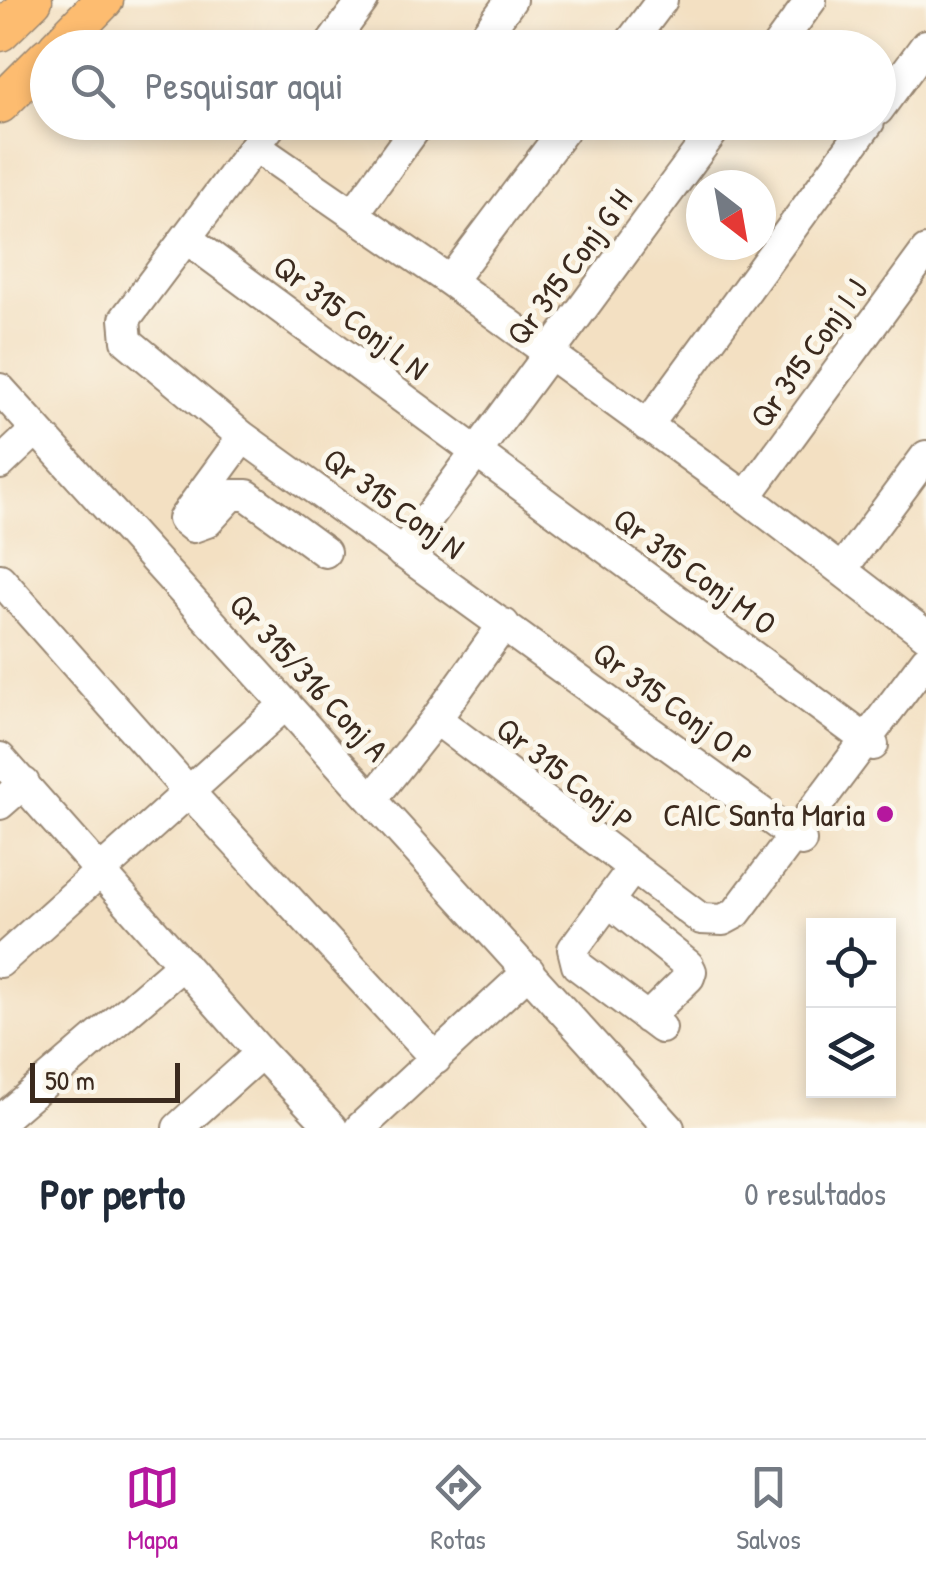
<!DOCTYPE html>
<html lang="pt">
<style>
body{margin:0;font-family:"Patrick Hand",sans-serif;background:#f6f6f7;color:#1f2937}
.controls{position:absolute;right:30px;bottom:30px;display:grid;overflow:hidden;border-radius:0px;box-shadow:0 5px 15px #0003}
.controls button{width:90px;height:90px;display:grid;place-items:center;padding:0;border:0;border-bottom:2px solid #e0e1e3;background:#fff;color:#1f2937;font:50px sans-serif}
.compass{position:absolute;left:686px;top:170px;width:90px;height:90px;border-radius:50%;background:#fff;box-shadow:0 5px 15px #0003;rotate:149deg}
.scale{position:absolute;left:30px;bottom:25px;width:150px;box-sizing:border-box;padding-left:10px;border:5px solid #3b2a1e;border-top:0;font-size:28px;line-height:35px;white-space:nowrap;color:#3b2a1e;-webkit-text-stroke:8px #fbf7ec;paint-order:stroke}
.list{margin:0;padding:0;list-style:none}
h2{display:flex;justify-content:space-between;align-items:center;height:130px;margin:0;padding:0 40px;font-size:42px}
h2 small{font-size:32px;font-weight:400;color:#747a83}
.icon{flex:none;width:55px;height:55px;fill:none;stroke:currentColor;stroke-width:2;stroke-linecap:round;stroke-linejoin:round}
.map{position:relative;flex:none;width:926px;height:1128px;overflow:hidden}
.search{position:absolute;background:#fff;box-shadow:0 5px 15px #0003;left:30px;right:30px;top:30px;height:110px;display:flex;align-items:center;gap:25px;box-sizing:border-box;padding:0 35px;border-radius:55px;color:#747a83;font-size:38px}
.sheet{height:310px;background:#fff}
nav{display:flex;justify-content:space-around;align-items:center;box-sizing:border-box;height:140px;border-top:2px solid #e0e1e3;background:#fff;font-size:28px;color:#747a83}
nav a{display:grid;justify-items:center;gap:5px}
nav .on{color:#b5179e}
.map>svg:first-child{display:block}
.lines{fill:none;stroke-linecap:round;stroke-linejoin:round}
.minor-casing{stroke:#978570;stroke-width:34}
.major-casing{stroke:#978570;stroke-width:41}
.minor{stroke:#fff;stroke-width:30}
.major{stroke:#fdbc70;stroke-width:38}
.poi-dot{fill:#b5179e;stroke:#fbf7ec;stroke-width:4}
.labels{text-anchor:middle;dominant-baseline:central;stroke-width:10;stroke-linejoin:round;paint-order:stroke}
.street-label{font-size:32px;fill:#3b2a1e;stroke:#fbf7ec}
.poi-label{font-size:32px;fill:#3b2a1e;stroke:#fbf7ec;text-anchor:end}
</style>
<div class="map">
<svg width="926" height="1128" viewBox="0 0 926 1128">
<rect width="100%" height="100%" fill="#fbf7ec"/>
<filter id="ink" filterUnits="userSpaceOnUse"><feTurbulence type="fractalNoise" baseFrequency=".01" numOctaves="2"/><feDisplacementMap in="SourceGraphic" scale="20" xChannelSelector="R" yChannelSelector="G"/><feConvolveMatrix kernelMatrix="1 2 1 2 8 2 1 2 1" color-interpolation-filters="sRGB"/></filter>
<filter id="wash" filterUnits="userSpaceOnUse"><feTurbulence type="fractalNoise" baseFrequency=".0048" numOctaves="4" result="noise"/><feDisplacementMap in="SourceGraphic" scale="40" xChannelSelector="R" yChannelSelector="G"/><feGaussianBlur stdDeviation="2.25" result="paint"/><feColorMatrix in="noise" values="0 0 0 0 0 0 0 0 0 0 0 0 0 0 0 0 0 1.4 0 .05"/><feComposite in="paint" operator="in"/></filter>
<g filter="url(#wash)">
<rect width="100%" height="100%" fill="#f3e0c2"/>
</g>
<g filter="url(#ink)">
<g class="lines">
<g class="minor-casing">
<path id="minor" d="M328,48L363,0
M476,48L511,0
M626,48L662,0
M776,48L811,0
M878,110L926,45
M273,122L125,319L127,341L243,437L801,841
M256,147L450,281L746,497L926,635
M354,213L420,122
M186,238L873,745
M450,281L570,122
M0,389L669,1128
M647,426L869,122
M243,437L183,519L193,527L207,522L232,495H247L325,552
M0,464L36,430
M746,497L926,251
M402,553L720,122
M842,569L926,456
M0,579L189,792L436,1059
M436,719L701,919L723,920L736,913L926,660
M0,758L261,1053L332,1128
M373,798L436,719L504,624
M0,804L24,783
M632,869L573,949L577,965L661,1028
M608,901L688,965L691,971L689,977L647,1018
M0,962L286,704
M0,1121L183,964
M178,1128L261,1053
M360,1128L529,971"/>
</g>
<g class="major-casing">
<path id="major" d="M0,32L33,0
M57,48L104,0
M0,104L48,56"/>
</g>
<use href="#minor" class="minor"/>
<use href="#major" class="major"/>
</g>
</g>
<circle class="poi-dot" cx="885" cy="814" r="10"/>
<g class="labels">
<g class="street-label">
<text transform="translate(569 267) rotate(-53)">Qr 315 Conj G H</text>
<text transform="translate(351 317) rotate(37)">Qr 315 Conj L N</text>
<text transform="translate(808 353) rotate(-54)">Qr 315 Conj I J</text>
<text transform="translate(394 503) rotate(36)">Qr 315 Conj N</text>
<text transform="translate(695 571) rotate(36)">Qr 315 Conj M O</text>
<text transform="translate(309 677) rotate(47)">Qr 315/316 Conj A</text>
<text transform="translate(673 704) rotate(36)">Qr 315 Conj O P</text>
<text transform="translate(565 774) rotate(38)">Qr 315 Conj P</text>
</g>
<g class="poi-label">
<text x="865" y="814">CAIC Santa Maria</text>
</g>
</g>
</svg>
<div class="controls">
<button><svg class="icon" aria-label="locate" viewBox="0 0 24 24"><circle cx="12" cy="12" r="6"/><path d="M12 2v4M12 18v4M2 12h4M18 12h4"/></svg></button>
<button><svg class="icon" aria-label="layers" viewBox="0 0 24 24"><path d="M12 4l9 5-9 5-9-5zM3 14l9 5 9-5"/></svg></button>
</div>
<svg class="compass" viewBox="-18 -18 36 36"><path d="M0-13l5 13h-10z" fill="#e53935"/><path d="M0 13l5-13h-10z" fill="#747a83"/></svg>
<div class="scale">50 m</div>
<div class="search"><svg class="icon" aria-label="search" viewBox="0 0 24 24"><circle cx="10" cy="10" r="6"/><path d="M15 15l6 6"/></svg>Pesquisar aqui</div>
</div>
<section class="sheet">
<h2>Por perto<small>0 resultados</small></h2>
<ul class="list">
</ul>
</section>
<nav>
<a class="on"><svg class="icon" aria-label="map" viewBox="0 0 24 24"><path d="M3 6l6-2 6 2 6-2v14l-6 2-6-2-6 2zM9 4v14M15 6v14"/></svg>Mapa</a>
<a><svg class="icon" aria-label="directions" viewBox="0 0 24 24"><path d="M12 3l9 9-9 9-9-9zM9 14v-3h6M13 9l2 2-2 2"/></svg>Rotas</a>
<a><svg class="icon" aria-label="saved" viewBox="0 0 24 24"><path d="M7 4h10v16l-5-4-5 4z"/></svg>Salvos</a>
</nav>
